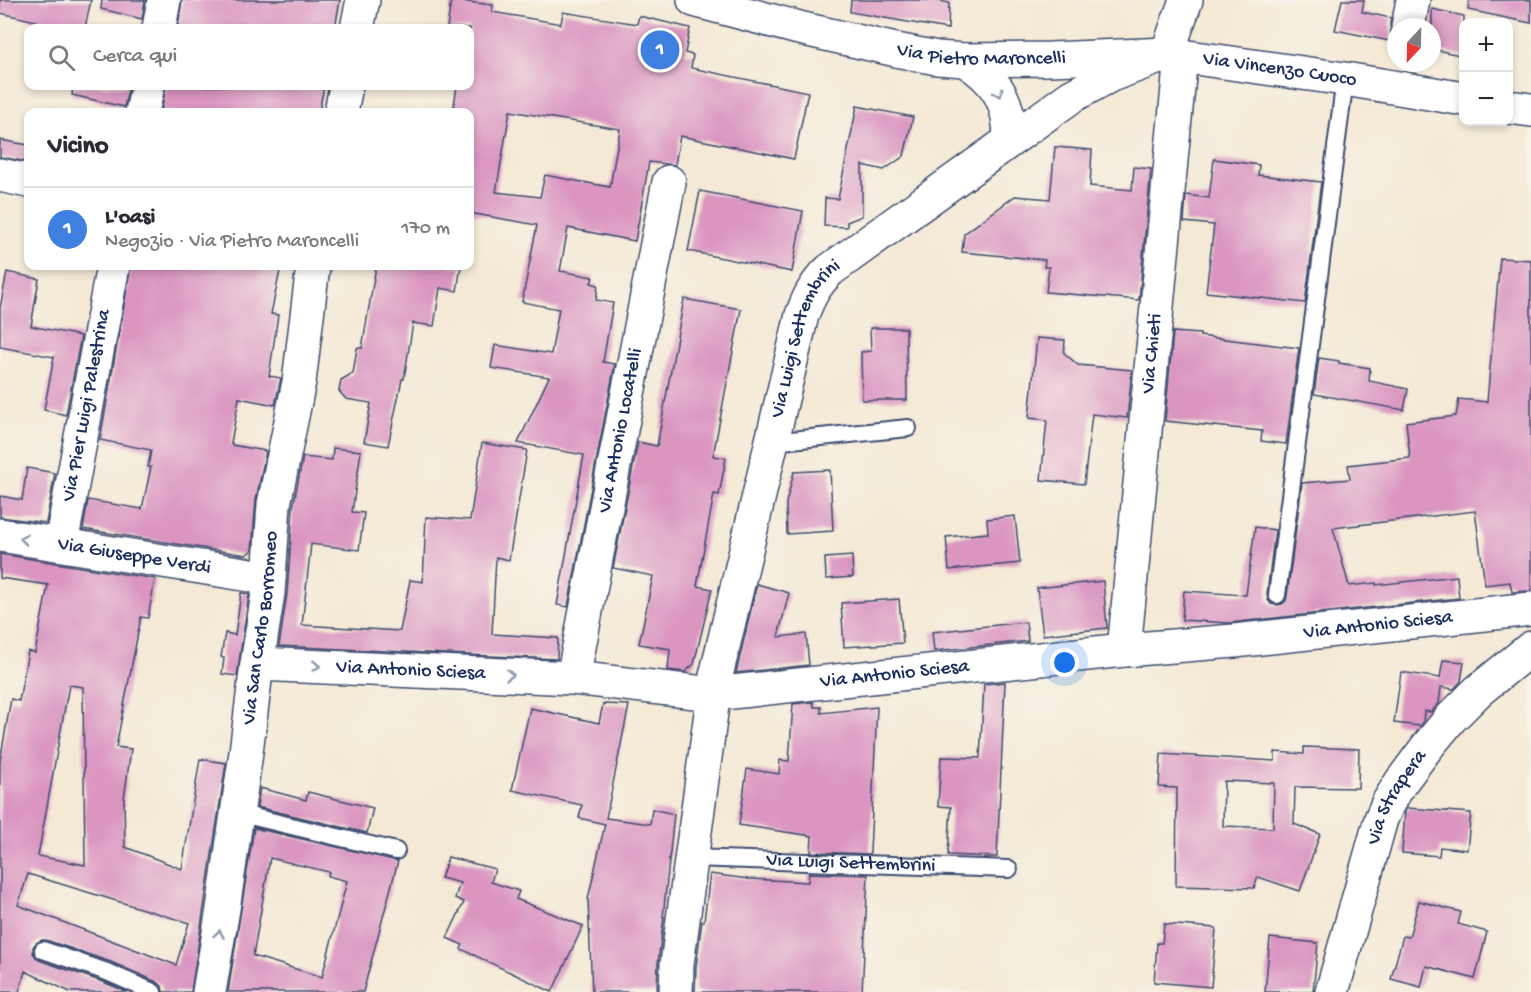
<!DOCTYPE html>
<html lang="it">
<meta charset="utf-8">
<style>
body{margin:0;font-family:"Gochi Hand",sans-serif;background:#f2f2f3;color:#2b2b33}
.controls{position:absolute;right:18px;top:18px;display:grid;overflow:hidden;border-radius:12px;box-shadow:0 3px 9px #0003}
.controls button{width:54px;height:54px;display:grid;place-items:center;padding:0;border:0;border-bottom:2px solid #e1e1e2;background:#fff;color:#2b2b33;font:30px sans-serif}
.compass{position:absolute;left:1387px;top:18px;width:54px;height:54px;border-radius:50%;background:#fff;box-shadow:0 3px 9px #0003;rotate:202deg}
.you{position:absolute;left:1065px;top:663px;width:21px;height:21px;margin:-15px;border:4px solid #fff;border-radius:50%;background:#1a73e8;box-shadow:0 0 0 9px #1a73e833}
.badge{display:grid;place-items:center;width:39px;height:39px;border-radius:50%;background:#b5179e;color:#fff;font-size:20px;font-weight:700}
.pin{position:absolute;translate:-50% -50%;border:3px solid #fff;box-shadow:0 2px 6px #0006}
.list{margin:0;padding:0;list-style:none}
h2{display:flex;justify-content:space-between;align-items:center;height:78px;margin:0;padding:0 24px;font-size:26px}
h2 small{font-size:20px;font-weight:400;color:#7c7c81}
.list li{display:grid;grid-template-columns:39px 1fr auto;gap:18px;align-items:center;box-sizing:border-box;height:84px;padding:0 24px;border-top:2px solid #e1e1e2}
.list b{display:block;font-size:22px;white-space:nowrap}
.list p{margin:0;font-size:20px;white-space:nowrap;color:#7c7c81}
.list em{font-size:20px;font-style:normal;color:#7c7c81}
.icon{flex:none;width:33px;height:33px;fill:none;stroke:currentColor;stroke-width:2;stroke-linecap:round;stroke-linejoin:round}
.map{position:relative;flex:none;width:1531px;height:992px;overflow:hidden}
.search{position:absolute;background:#fff;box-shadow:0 3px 9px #0003;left:24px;top:24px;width:450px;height:66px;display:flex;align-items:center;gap:15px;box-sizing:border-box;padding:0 21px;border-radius:12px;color:#7c7c81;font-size:22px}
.panel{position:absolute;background:#fff;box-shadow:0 3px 9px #0003;left:24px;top:108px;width:450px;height:162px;border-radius:12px}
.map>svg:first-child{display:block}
.building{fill:#da95c1;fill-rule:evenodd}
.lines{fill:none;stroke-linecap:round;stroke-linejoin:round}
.service-casing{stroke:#3c4b70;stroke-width:20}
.minor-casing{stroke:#3c4b70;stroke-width:36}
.service{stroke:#fff;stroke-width:16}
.minor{stroke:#fff;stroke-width:33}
.oneway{stroke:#8d97ae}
.labels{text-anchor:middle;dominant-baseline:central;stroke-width:4.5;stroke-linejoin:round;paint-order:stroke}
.street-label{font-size:20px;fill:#1b2f5e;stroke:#f7f3e8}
</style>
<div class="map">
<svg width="1531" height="992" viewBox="0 0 1531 992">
<rect width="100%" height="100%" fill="#f7f3e8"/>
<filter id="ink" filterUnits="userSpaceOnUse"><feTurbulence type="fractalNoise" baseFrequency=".0167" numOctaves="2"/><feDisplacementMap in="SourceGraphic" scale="12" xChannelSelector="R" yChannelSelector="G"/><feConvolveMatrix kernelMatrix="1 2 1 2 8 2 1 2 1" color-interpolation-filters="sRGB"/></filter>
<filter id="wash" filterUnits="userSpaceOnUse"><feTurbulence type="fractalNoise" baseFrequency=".008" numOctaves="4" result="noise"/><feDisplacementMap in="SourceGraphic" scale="24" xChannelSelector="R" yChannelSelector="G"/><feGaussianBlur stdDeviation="1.35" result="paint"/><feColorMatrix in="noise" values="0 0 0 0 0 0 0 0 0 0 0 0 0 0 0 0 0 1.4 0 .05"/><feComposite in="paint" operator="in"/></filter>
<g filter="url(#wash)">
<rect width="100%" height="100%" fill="#f4e9d5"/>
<g id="blocks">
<path class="building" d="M0,0H91L85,28H35L36,21L0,13Z
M102,0H145L142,19L101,9Z
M182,0H340L335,28H186L178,27Z
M451,0L493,5L492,12L561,24L563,12L637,24L639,16L690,28L685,53L693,55L691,68L808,92L794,159L680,136L675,165L649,162L635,241L568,228L560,271L593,277L591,283L598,285L596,300L613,303L603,362L615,364L568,607L557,605L584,455L518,443L549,377L491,368L495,345L551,354L559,309L522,302L537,225L470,213V112H453L457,86H470V28H447ZM510,111L620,129L610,187L545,175L540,197L496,192Z
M851,0H935L949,3L948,29L850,12Z
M1342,0H1364L1362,12L1391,18L1390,24L1391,35L1390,41L1335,30Z
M1469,0H1531V23L1468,10Z
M1432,9L1464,16V56L1432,49Z
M73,86H129L124,107L72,95Z
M166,86H324L319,112H161Z
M857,106L913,117L904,156L884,170L862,165V216L847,222V227L824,226L825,198L838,199Z
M0,140L28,145V162L0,157Z
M1055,147L1092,150L1090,186L1132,190L1134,167L1151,169L1139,300L1046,292L1049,267H1044L1045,260L962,252L964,234L1015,196L1050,199Z
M1214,159L1259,165L1258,175L1321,182L1305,303L1206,292L1214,225L1184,222L1186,195L1209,198Z
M700,191L803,211L792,272L688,251Z
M1500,258L1531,260V591L1512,592L1510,582L1485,585L1475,511L1333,528L1349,586L1376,583V585L1457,576L1459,598L1229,623L1182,620L1184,591L1246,595L1255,527L1275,530L1267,594L1268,600L1271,604L1276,605L1282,604L1286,601L1287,596L1302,483L1350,479L1348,465L1410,458L1406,422L1456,416L1459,399L1487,402Z
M131,266H281L271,314L278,315L269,376L281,378L275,405L239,398L231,443H232V445L266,451L256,500L252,550L246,555L83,529L88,500L142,509L151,467H148L151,450L100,440Z
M376,266H461L457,291L440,288L434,326L413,323L404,379H402L388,446L364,442L371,403L346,399L339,391L341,380L353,373L357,348H362Z
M7,272L39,279L31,326L81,336L66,415L44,410L54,357L0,347V308Z
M684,299L741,309L713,456L726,458L719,495L714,494L697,586L712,589L694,664L685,672L668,670L670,649L639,644L653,576L613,568L638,442L657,446Z
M870,328H906L907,400H862L861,352L871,351Z
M1173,332L1200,334V336L1299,348L1286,444L1261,441L1262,431L1165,421Z
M1037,338L1065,340L1064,353L1078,365L1132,370L1127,418L1092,414L1084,484L1041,480L1047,420L1029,418Z
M1319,358L1339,361V363L1370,368L1369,381L1408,389L1404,410L1314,394Z
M482,443L527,450L509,560L496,557L492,634L558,638L557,659L279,646L287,594L293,507L303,457L332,460L333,448L361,451L352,512L364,513L359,550L311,544L302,625L400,631L410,580L423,582L426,517L470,520Z
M27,468L55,473L46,523L0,517V496L22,500Z
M830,470L833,531L787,534L786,503L794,472Z
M1015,516L1020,563L949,570L946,537L988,533L987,519Z
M0,554L155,579L148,618L141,617L116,747L131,749L124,799L125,847L182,869L200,759L226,763L191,992H163L162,986L157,982L111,962L46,940H42L36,943L33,947V953L36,957L39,960L103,982L127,992H70L25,971L19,992H0V761L11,699L19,701L28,651L35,653L48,585L0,578ZM69,685L83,687L85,865L38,856ZM28,874L189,923L176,965L18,905Z
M852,556L853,577L826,579L825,558Z
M1103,581L1107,628L1043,635L1037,588Z
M757,584L789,593L778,637L806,634L809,665L736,673Z
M241,593L249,594L237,676L222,674L224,658L221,657L225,633L235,635Z
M899,599L903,643L844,647L841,603Z
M1026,622L1028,641L934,651L932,632Z
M1443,660L1464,662L1461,681L1454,689L1441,687L1439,703L1431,712L1424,711L1423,723L1420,726L1394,723L1401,672L1440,678Z
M1005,682L997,857L948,855L951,807L938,806L941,757L980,758L984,684Z
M813,702L814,707H821V713L877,707L870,852L869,854L811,852L812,836L739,825L747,769L779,774L780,760L789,761L793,704Z
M603,704L629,705L606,818L650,824L652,809L674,814L663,917H664L658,962L657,992H592L588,899L605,824L579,818L582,805L512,790L530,708L599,723Z
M1304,747L1359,749L1358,788L1295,787L1294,824L1320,834L1300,891L1258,877L1254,888L1176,886L1177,788L1159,787L1161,754L1275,761V752L1304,754ZM1224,781L1274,783L1273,828L1223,826Z
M260,788L306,800L308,792L373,808L367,833L257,807Z
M1407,808L1471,813L1467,850L1440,847L1439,856L1402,853L1405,811Z
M254,828L398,861L363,992H228ZM270,858L329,872L328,876L347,881L322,977L253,956Z
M448,857L495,869L491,882L519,891L516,899L583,926L552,992L461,949L463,945L447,938L464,902L455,898L460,883L441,878Z
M809,873L868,875L862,992H695L696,966L702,921H704L710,874L749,879L808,882Z
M1419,901L1461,912L1458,924L1487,932L1475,979L1426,966L1421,987L1391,979L1403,936L1409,937Z
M1164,924L1216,928L1211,987L1154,982L1157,943H1162Z
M1270,938L1318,943L1313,992H1265Z"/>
</g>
</g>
<g filter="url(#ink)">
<use href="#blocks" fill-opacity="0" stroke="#3c4b70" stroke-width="1.5"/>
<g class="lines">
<g class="service-casing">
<g id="service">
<path d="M772,442L908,428"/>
<path d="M1277,595L1345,79"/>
<path d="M237,813L396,851"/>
<path id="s1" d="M692,858L1009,869"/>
<path d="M43,950L107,972L153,992"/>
</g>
</g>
<g class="minor-casing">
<g id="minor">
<path id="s2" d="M694,0L799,28L896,50L937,58L965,60L1050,59L1167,54L1345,79L1464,99"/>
<path d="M1408,27L1413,0"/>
<path d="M159,28L164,0"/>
<path d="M357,28L363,0"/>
<path d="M965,60C997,80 1010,102 1010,140"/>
<path d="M1508,107L1531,110"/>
<path d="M142,112L148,86"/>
<path d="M341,112L346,86"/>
<path d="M0,175L28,181"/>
<path id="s3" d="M0,535L269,578"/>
<path id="s4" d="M61,544L113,266"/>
<path id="s5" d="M1124,650L1181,56"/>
<path id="s6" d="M257,664L573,678L713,694L1124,650L1234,641L1531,609"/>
<path id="s7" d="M573,678L669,182"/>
<path id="s8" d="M209,992L223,909L245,760L257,664L268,593L274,504L299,382L313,266"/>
<path id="s9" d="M676,992L677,964L716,676L802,315C809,296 816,283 830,270L1072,96L1111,75L1167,54L1186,0"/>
<path id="s10" d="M1332,992L1381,819L1388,803L1401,782L1427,747L1451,718L1478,691L1531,648"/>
</g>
</g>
<use href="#service" class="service"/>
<use href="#minor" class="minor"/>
</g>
<defs><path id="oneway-chevron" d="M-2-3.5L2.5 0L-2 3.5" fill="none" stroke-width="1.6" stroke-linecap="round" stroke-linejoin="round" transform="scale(1.5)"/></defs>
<g class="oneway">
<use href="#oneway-chevron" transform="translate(999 93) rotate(62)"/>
<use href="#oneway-chevron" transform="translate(24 539) rotate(-171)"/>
<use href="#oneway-chevron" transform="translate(316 666) rotate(3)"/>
<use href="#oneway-chevron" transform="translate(510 675) rotate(3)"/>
<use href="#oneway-chevron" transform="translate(219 934) rotate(-80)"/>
</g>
</g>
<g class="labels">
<g class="street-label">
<text stroke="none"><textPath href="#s2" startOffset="294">Via Pietro Maroncelli</textPath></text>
<text stroke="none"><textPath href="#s2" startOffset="594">Via Vincenzo Cuoco</textPath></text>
<text stroke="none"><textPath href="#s9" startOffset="669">Via Luigi Settembrini</textPath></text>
<text stroke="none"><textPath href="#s5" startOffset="298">Via Chieti</textPath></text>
<text stroke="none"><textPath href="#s4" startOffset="141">Via Pier Luigi Palestrina</textPath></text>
<text stroke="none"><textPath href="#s7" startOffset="252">Via Antonio Locatelli</textPath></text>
<text stroke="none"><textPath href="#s3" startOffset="136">Via Giuseppe Verdi</textPath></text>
<text stroke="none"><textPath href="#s6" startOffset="1126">Via Antonio Sciesa</textPath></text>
<text stroke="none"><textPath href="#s8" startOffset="368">Via San Carlo Borromeo</textPath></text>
<text stroke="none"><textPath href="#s6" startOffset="154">Via Antonio Sciesa</textPath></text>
<text stroke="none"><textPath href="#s6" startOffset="640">Via Antonio Sciesa</textPath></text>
<text stroke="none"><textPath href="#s10" startOffset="206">Via Strapera</textPath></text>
<text stroke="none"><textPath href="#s1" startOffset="159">Via Luigi Settembrini</textPath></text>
</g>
</g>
</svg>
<div class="controls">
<button>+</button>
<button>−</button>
</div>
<svg class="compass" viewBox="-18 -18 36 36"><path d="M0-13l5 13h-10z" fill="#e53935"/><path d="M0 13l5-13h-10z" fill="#7c7c81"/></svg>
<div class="you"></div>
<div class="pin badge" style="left:660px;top:50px;background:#3f7fe0">1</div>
<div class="search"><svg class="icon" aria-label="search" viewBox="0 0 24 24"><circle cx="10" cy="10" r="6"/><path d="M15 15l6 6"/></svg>Cerca qui</div>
<section class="panel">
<h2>Vicino<small></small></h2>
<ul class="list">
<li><span class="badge" style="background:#3f7fe0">1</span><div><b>L'oasi</b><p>Negozio · Via Pietro Maroncelli</p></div><em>170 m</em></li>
</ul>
</section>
</div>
